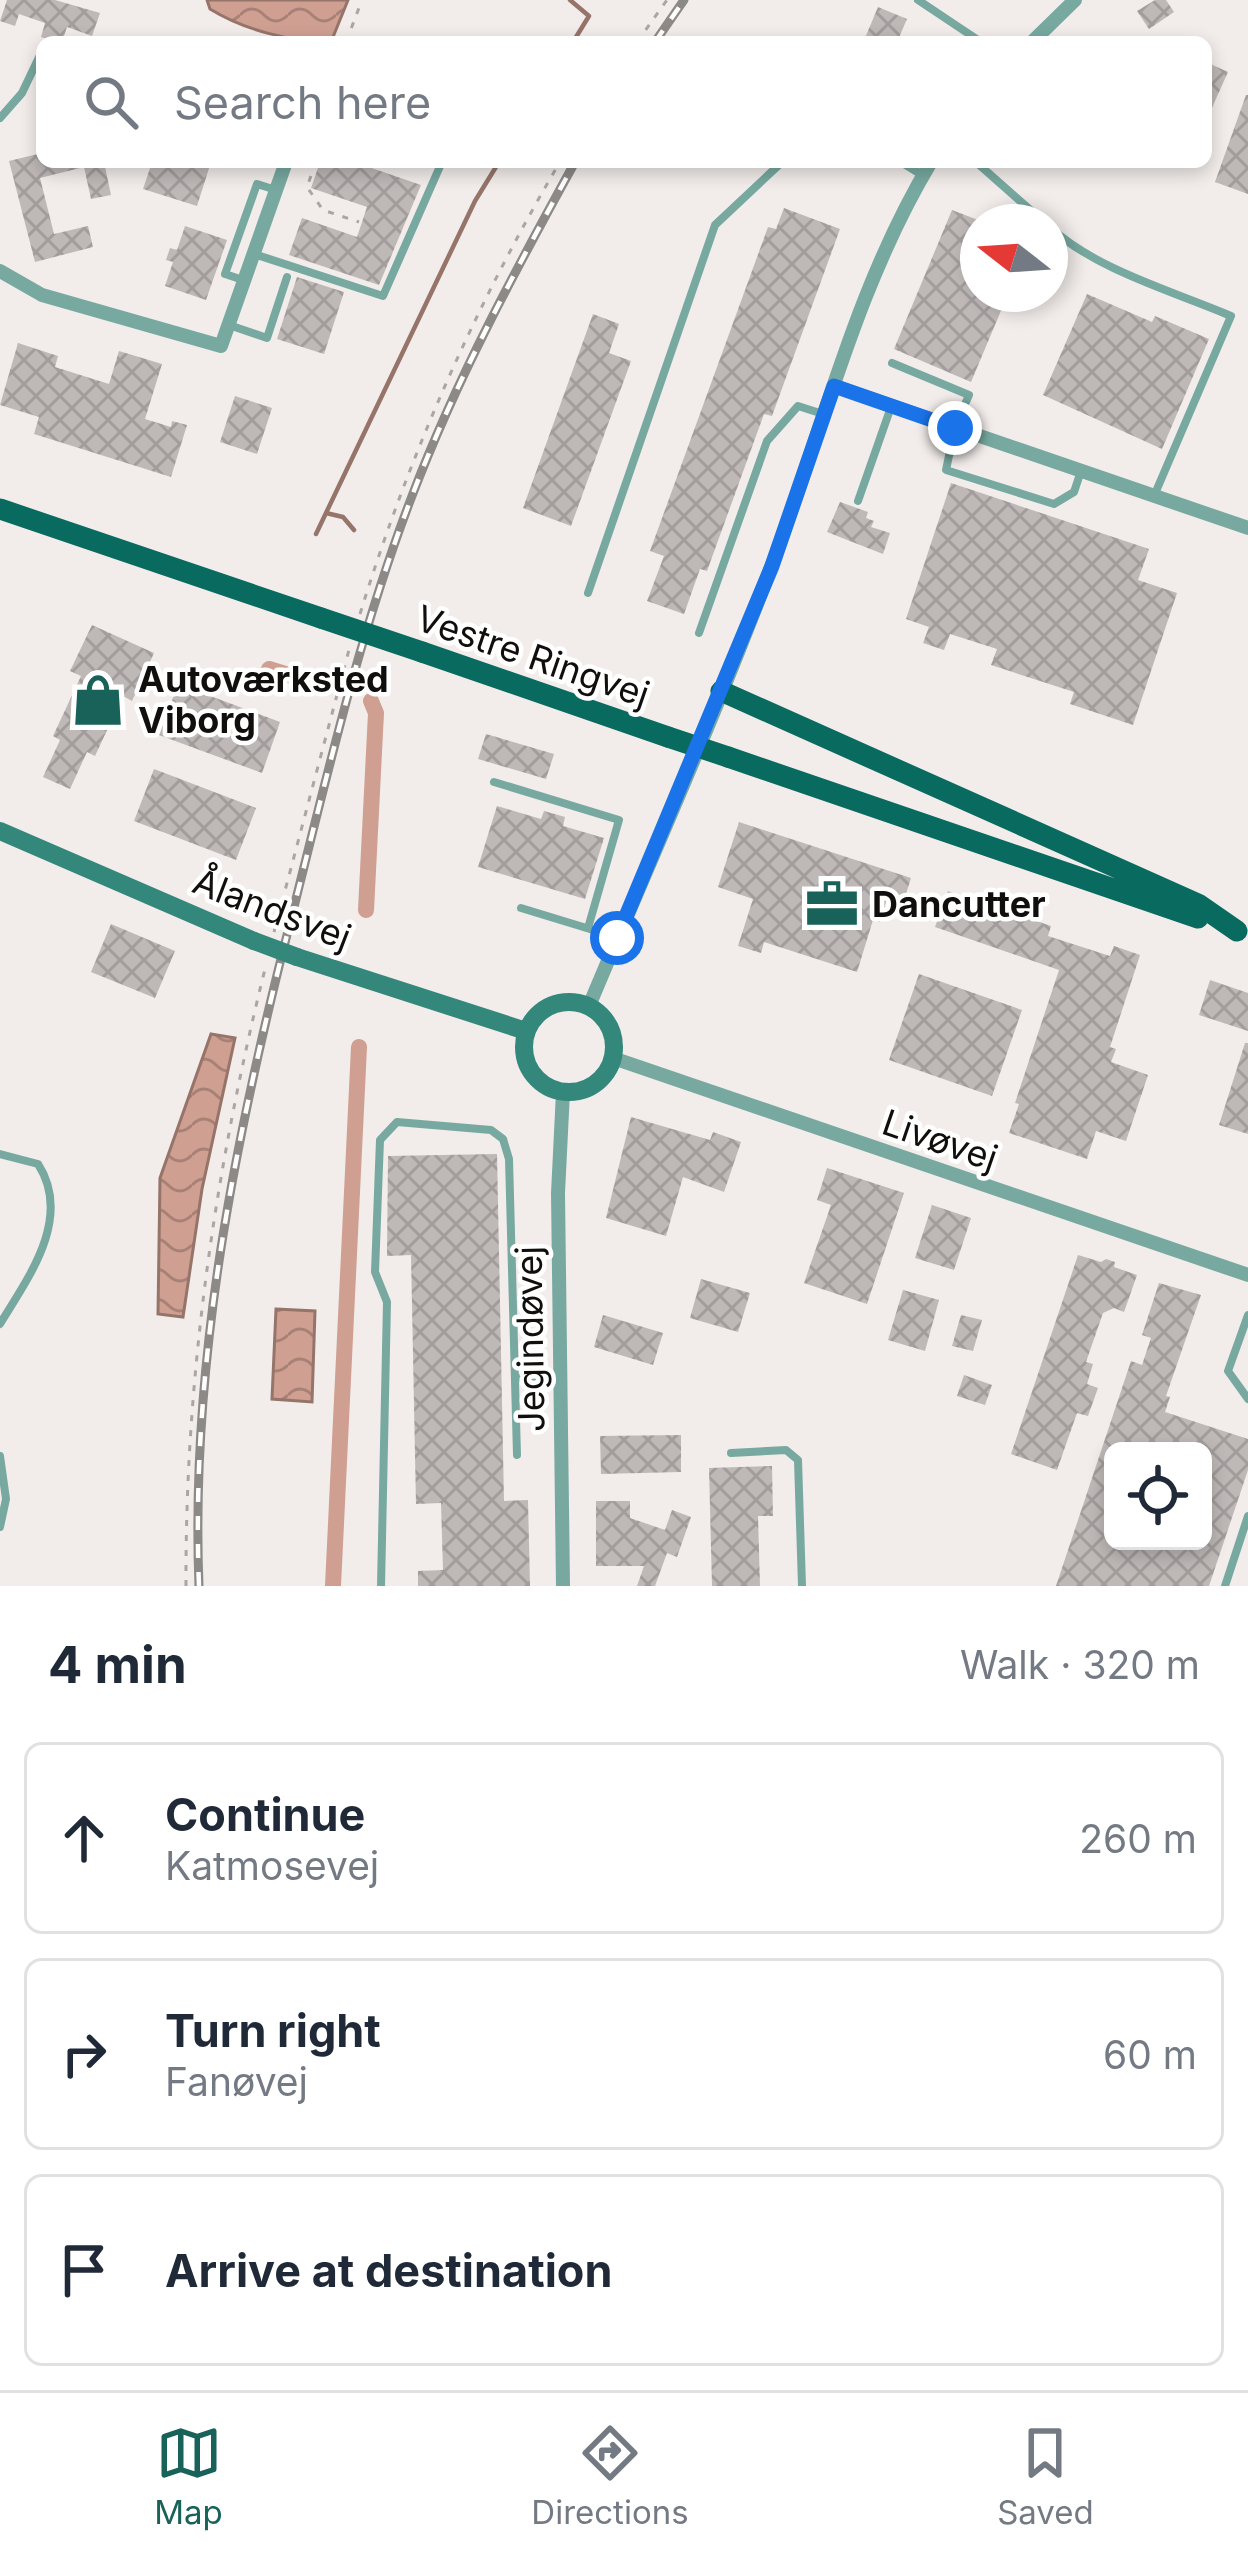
<!DOCTYPE html>
<meta charset="utf-8">
<style>
body{margin:0;font-family:Inter,sans-serif;background:#f2f2f3;color:#1f2937}
.controls{position:absolute;right:36px;bottom:36px;display:grid;overflow:hidden;border-radius:18px;box-shadow:0 6px 18px #0003}
.controls button{width:108px;height:108px;display:grid;place-items:center;padding:0;border:0;border-bottom:3px solid #e0e1e3;background:#fff;color:#1f2937;font:60px sans-serif}
.compass{position:absolute;left:960px;top:204px;width:108px;height:108px;border-radius:50%;background:#fff;box-shadow:0 6px 18px #0003;rotate:287deg}
.stop{position:absolute;width:36px;height:36px;margin:-27px;border:9px solid #1a73e8;border-radius:50%;background:#fff}
.stop.end{background:#1a73e8;border-color:#fff;box-shadow:0 3px 12px #0008}
.list{margin:0;padding:0;list-style:none}
h2{display:flex;justify-content:space-between;align-items:center;height:156px;margin:0;padding:0 48px;font-size:51px}
h2 small{font-size:39px;font-weight:400;color:#747a83}
.list li{display:grid;grid-template-columns:78px 1fr auto;gap:36px;align-items:center;box-sizing:border-box;height:192px;margin:0 24px 24px;padding:0 24px;border:3px solid #e0e1e3;border-radius:18px}
.list b{display:block;font-size:45px;white-space:nowrap}
.list p{margin:0;font-size:39px;white-space:nowrap;color:#747a83}
.list em{font-size:39px;font-style:normal;color:#747a83}
.icon{flex:none;width:66px;height:66px;fill:none;stroke:currentColor;stroke-width:2;stroke-linecap:round;stroke-linejoin:round}
.map{position:relative;flex:none;width:1248px;height:1586px;overflow:hidden}
.search{position:absolute;background:#fff;box-shadow:0 6px 18px #0003;left:36px;right:36px;top:36px;height:132px;display:flex;align-items:center;gap:30px;box-sizing:border-box;padding:0 42px;border-radius:18px;color:#747a83;font-size:45px}
.sheet{height:804px;background:#fff}
nav{display:flex;justify-content:space-around;align-items:center;box-sizing:border-box;height:168px;border-top:3px solid #e0e1e3;background:#fff;font-size:33px;color:#747a83}
nav a{display:grid;justify-items:center;gap:6px}
nav .on{color:#186259}
.map>svg:first-child{display:block}
.water{fill:url(#water-waves);stroke:#96746a;stroke-width:3}
.lines{fill:none;stroke-linecap:round;stroke-linejoin:round}
.stream{stroke:#96746a;stroke-width:4.5}
.canal{stroke:#cf9f92;stroke-width:16}
.building{fill:url(#building-cross-hatch);fill-rule:evenodd}
.path{stroke:#aaa6a4;stroke-width:3;stroke-dasharray:6 9;stroke-linecap:butt}
.lane{stroke:#77a9a0;stroke-width:8}
.street{stroke:#77a9a0;stroke-width:14}
.secondary{stroke:#33877b;stroke-width:18}
.primary{stroke:#096a5f;stroke-width:21}
.rail-casing{stroke:#8c8987;stroke-width:9}
.rail{stroke:#fff;stroke-width:4.5;stroke-dasharray:14;stroke-linecap:butt}
.secondary-bridge{stroke:#33877b;stroke-width:18}
.primary-bridge{stroke:#096a5f;stroke-width:21}
.route{stroke:#1a73e8;stroke-width:15}
.labels{text-anchor:middle;dominant-baseline:central;stroke-width:9;stroke-linejoin:round;paint-order:stroke}
.street-label{font-size:36px;fill:#100f0e;stroke:#fff}
.poi-label{font-size:36px;font-weight:bold;fill:#100f0e;stroke:#fff;text-anchor:start}
</style>
<div class="map">
<svg width="1248" height="1586" viewBox="0 0 1248 1586">
<defs>
<pattern id="water-waves" width="16" height="10" patternUnits="userSpaceOnUse" patternTransform="scale(3)"><rect width="16" height="10" fill="#cf9f92"/><path d="M0 5q4-4 8 0t8 0" fill="none" stroke="#a78076"/></pattern>
<pattern id="building-cross-hatch" width="8" height="8" patternUnits="userSpaceOnUse" patternTransform="scale(3)"><rect width="8" height="8" fill="#beb8b7"/><path d="M0 0l8 8M0 8l8-8" fill="none" stroke="#a29d9c"/></pattern>
</defs>
<rect width="100%" height="100%" fill="#f2edeb"/>
<path class="water" d="M207,0H348L331,42C291,42 244,30 210,9Z
M211,1034L235,1038L202,1189L183,1317L158,1314L160,1178Z
M276,1309L315,1311L312,1402L272,1399Z"/>
<g class="lines">
<path class="stream" d="M570,0L589,16L573,42
M326,513L475,201L499,162
M316,534L326,513L343,517L354,530"/>
<path class="canal" d="M269,669L311,682
M366,910L376,713L371,701
M333,1586L359,1047"/>
</g>
<path class="building" d="M7,0H55L100,13L92,36L67,27L62,42H57L41,37L45,23L19,14L15,26L0,21Z
M1155,0H1166L1174,12L1149,29L1137,11Z
M878,7L907,19L897,42L865,38Z
M1206,62L1228,72L1206,121Z
M1246,95H1248V194L1215,182Z
M42,153V162H104L111,195L91,199L84,167L40,178L54,234L88,226L93,247L35,262L9,161Z
M152,162H211L197,206L143,189Z
M320,162H354L421,185L379,285L289,255L302,218L357,237L367,207L311,188Z
M784,208L840,229L772,416L764,414L707,571L700,569L684,614L647,601L664,556L650,551L768,227L776,229Z
M952,210L978,220V294H1008L971,382L894,349Z
M185,226L227,240L206,300L165,286L173,262L166,260L170,248L177,250Z
M297,277L344,292L324,354L277,339Z
M1087,294L1152,322L1155,316L1209,339L1162,449L1043,395Z
M593,314L619,324L609,353L631,361L571,526L523,508Z
M18,343L58,356L55,367L109,384L119,351L162,364L145,419L171,427L172,421L187,425L171,477L34,434L39,417L0,405Z
M235,396L272,408L257,454L220,442Z
M951,483L1149,549L1138,580L1177,593L1133,725L1070,704L1074,692L991,665L997,649L950,634L944,650L923,643L929,627L906,619Z
M840,502L868,512L866,518L874,521L871,527L890,533L883,554L827,532Z
M92,625L154,653L132,701L123,696L95,756L87,752L70,789L43,777L60,740L53,736L81,676L70,671Z
M178,684L280,722L262,773L159,735L165,720L155,716L159,705L169,709Z
M486,734L554,754L546,779L478,759Z
M154,769L256,808L236,860L134,821Z
M497,806L541,819L544,811L565,817L563,826L604,838L585,899L478,867Z
M739,822L911,878L905,897L889,892L880,922L873,920L857,972L764,942L761,953L738,946L753,899L718,887Z
M948,891L1051,926L1048,936L1110,956L1114,946L1140,955L1110,1047L1116,1049L1111,1062L1148,1075L1126,1141L1096,1131L1087,1159L1009,1133L1019,1104L1015,1103L1059,970L935,927Z
M111,924L175,951L155,998L91,972Z
M919,974L1022,1010L992,1096L889,1060Z
M1210,980L1248,993V1031L1199,1015Z
M1245,1043H1248V1134L1219,1125Z
M631,1117L710,1140L713,1132L741,1142L724,1192L683,1177L666,1236L606,1218Z
M497,1154L504,1501L528,1500L530,1586H418V1571L443,1570L441,1503L416,1504L411,1255L387,1256L388,1156Z
M827,1168L904,1193L867,1304L804,1283L831,1205L817,1200Z
M932,1205L971,1218L954,1270L915,1258Z
M1078,1255L1101,1262L1106,1259L1115,1262L1114,1267L1137,1275L1124,1312L1114,1308L1103,1313L1086,1362L1093,1364L1087,1384L1098,1388L1088,1416L1077,1413L1057,1470L1011,1454Z
M701,1279L750,1293L738,1332L690,1318Z
M1159,1283L1201,1295L1166,1396L1170,1397L1165,1412L1248,1439V1470L1209,1586H1056L1131,1361L1142,1365L1151,1338L1142,1335ZM1113,1451H1203V1541H1113Z
M903,1290L939,1300L925,1351L888,1340Z
M603,1315L663,1333L653,1365L594,1347Z
M961,1315L982,1320L973,1351L952,1346Z
M964,1375L992,1385L985,1405L957,1396Z
M681,1435V1472L601,1474L600,1436Z
M772,1466L773,1516H758L760,1586H712L709,1468Z
M596,1501H630V1518L665,1530L672,1510L691,1517L677,1557L667,1553L655,1586H637L644,1566H596Z"/>
<g class="lines">
<path class="path" d="M346,42L362,0
M637,42L667,0
M316,162L307,187L323,210L359,222
M360,614C409,455 476,304 560,162
M274,932L350,646
M186,1586C185,1377 215,1168 266,965"/>
<path class="lane" d="M918,0L981,42
M0,118L22,93L42,51
M901,162L922,175
M976,162L1044,222
M1050,227C1094,269 1175,292 1231,316L1154,496
M254,254L383,296L441,164L434,162
M243,280L225,274L257,184L276,190
M229,325L267,338L287,277
M892,363L969,395L955,427L946,470L1054,504L1074,492L1081,471
M858,501L891,407
M588,593L715,225L782,162
M699,633L767,441L798,406L823,414
M494,782L619,820L588,928
M521,908L616,937
M0,1154L38,1164C73,1218 28,1278 0,1324
M1248,1315L1228,1371L1248,1399
M515,1378L560,1377
M731,1453L786,1450L798,1460L802,1586
M0,1456L6,1499L0,1527
M381,1586L387,1302L375,1272L380,1140L397,1122L491,1130L503,1139L509,1159L517,1455
M1225,1586L1248,1516"/>
<path class="street" d="M1032,42L1075,0
M0,271L42,295L221,346L286,162
M834,386L1248,528
M589,1006C651,858 718,710 774,559C824,425 857,285 931,162
M613,1058L1248,1275
M563,1586L558,1193L563,1092"/>
<path class="secondary" d="M0,831L254,941
M297,957L526,1031
M524 1047a45 45 0 1 1 90 0a45 45 0 1 1-90 0Z"/>
<path class="primary" d="M0,509L321,618
M422,652L668,737
M721,691L1198,904L1237,931
M728,757L1198,918"/>
<g class="rail-casing">
<path id="rail" d="M655,42L684,0
M199,1586C190,1363 235,1138 290,923C326,780 359,634 412,496C456,380 515,271 575,162"/>
</g>
<use href="#rail" class="rail"/>
<path class="secondary-bridge" d="M254,941L297,957"/>
<path class="primary-bridge" d="M321,618L422,652
M668,737L728,757"/>
</g>
<g class="lines">
<path class="route" d="M617,938L772,566L834,386L955,428"/>
</g>
<defs>
<g id="shop-bare" transform="scale(4.14)"><path d="M-5-2.5h2.3a2.7 3.5 0 0 1 5.4 0H5L5.5 6h-11ZM-1.5-2.5h3a1.5 2.3 0 0 0-3 0Z" fill="#186259" stroke="#fff" stroke-width="2.5" paint-order="stroke"/></g>
<g id="office-bare" transform="scale(4.14)"><path d="M-6-3h4V-5.5h4V-3h4V5H-6ZM-1-4.5V-3h2v-1.5ZM-6 0V1H6V0Z" fill="#186259" stroke="#fff" stroke-width="2.5" paint-order="stroke"/></g>
</defs>
<g fill-rule="evenodd">
<use href="#shop-bare" x="98" y="700"/>
<use href="#office-bare" x="832" y="904"/>
</g>
<g class="labels">
<g class="street-label">
<text transform="translate(533 656) rotate(19)">Vestre Ringvej</text>
<text transform="translate(272 909) rotate(21)">Ålandsvej</text>
<text transform="translate(940 1140) rotate(19)">Livøvej</text>
<text transform="translate(530 1339) rotate(-91)">Jegindøvej</text>
</g>
<g class="poi-label">
<text x="138" y="679">Autoværksted<tspan x="138" dy="41">Viborg</tspan></text>
<text x="872" y="904">Dancutter</text>
</g>
</g>
</svg>
<div class="controls">
<button><svg class="icon" aria-label="locate" viewBox="0 0 24 24"><circle cx="12" cy="12" r="6"/><path d="M12 2v4M12 18v4M2 12h4M18 12h4"/></svg></button>
</div>
<svg class="compass" viewBox="-18 -18 36 36"><path d="M0-13l5 13h-10z" fill="#e53935"/><path d="M0 13l5-13h-10z" fill="#747a83"/></svg>
<div class="stop" style="left:617px;top:938px"></div>
<div class="stop end" style="left:955px;top:428px"></div>
<div class="search"><svg class="icon" aria-label="search" viewBox="0 0 24 24"><circle cx="10" cy="10" r="6"/><path d="M15 15l6 6"/></svg>Search here</div>
</div>
<section class="sheet">
<h2>4 min<small>Walk · 320 m</small></h2>
<ul class="list">
<li><svg class="icon" aria-label="ahead" viewBox="0 0 24 24"><path d="M12 20V5M6 11l6-6 6 6"/></svg><div><b>Continue</b><p>Katmosevej</p></div><em>260 m</em></li>
<li><svg class="icon" aria-label="right" viewBox="0 0 24 24"><path d="M7 20v-9h11M14 6l5 5-5 5"/></svg><div><b>Turn right</b><p>Fanøvej</p></div><em>60 m</em></li>
<li><svg class="icon" aria-label="arrive" viewBox="0 0 24 24"><path d="M6 21V4h12l-3 4 3 4H6"/></svg><div><b>Arrive at destination</b></div></li>
</ul>
</section>
<nav>
<a class="on"><svg class="icon" aria-label="map" viewBox="0 0 24 24"><path d="M3 6l6-2 6 2 6-2v14l-6 2-6-2-6 2zM9 4v14M15 6v14"/></svg>Map</a>
<a><svg class="icon" aria-label="directions" viewBox="0 0 24 24"><path d="M12 3l9 9-9 9-9-9zM9 14v-3h6M13 9l2 2-2 2"/></svg>Directions</a>
<a><svg class="icon" aria-label="saved" viewBox="0 0 24 24"><path d="M7 4h10v16l-5-4-5 4z"/></svg>Saved</a>
</nav>
